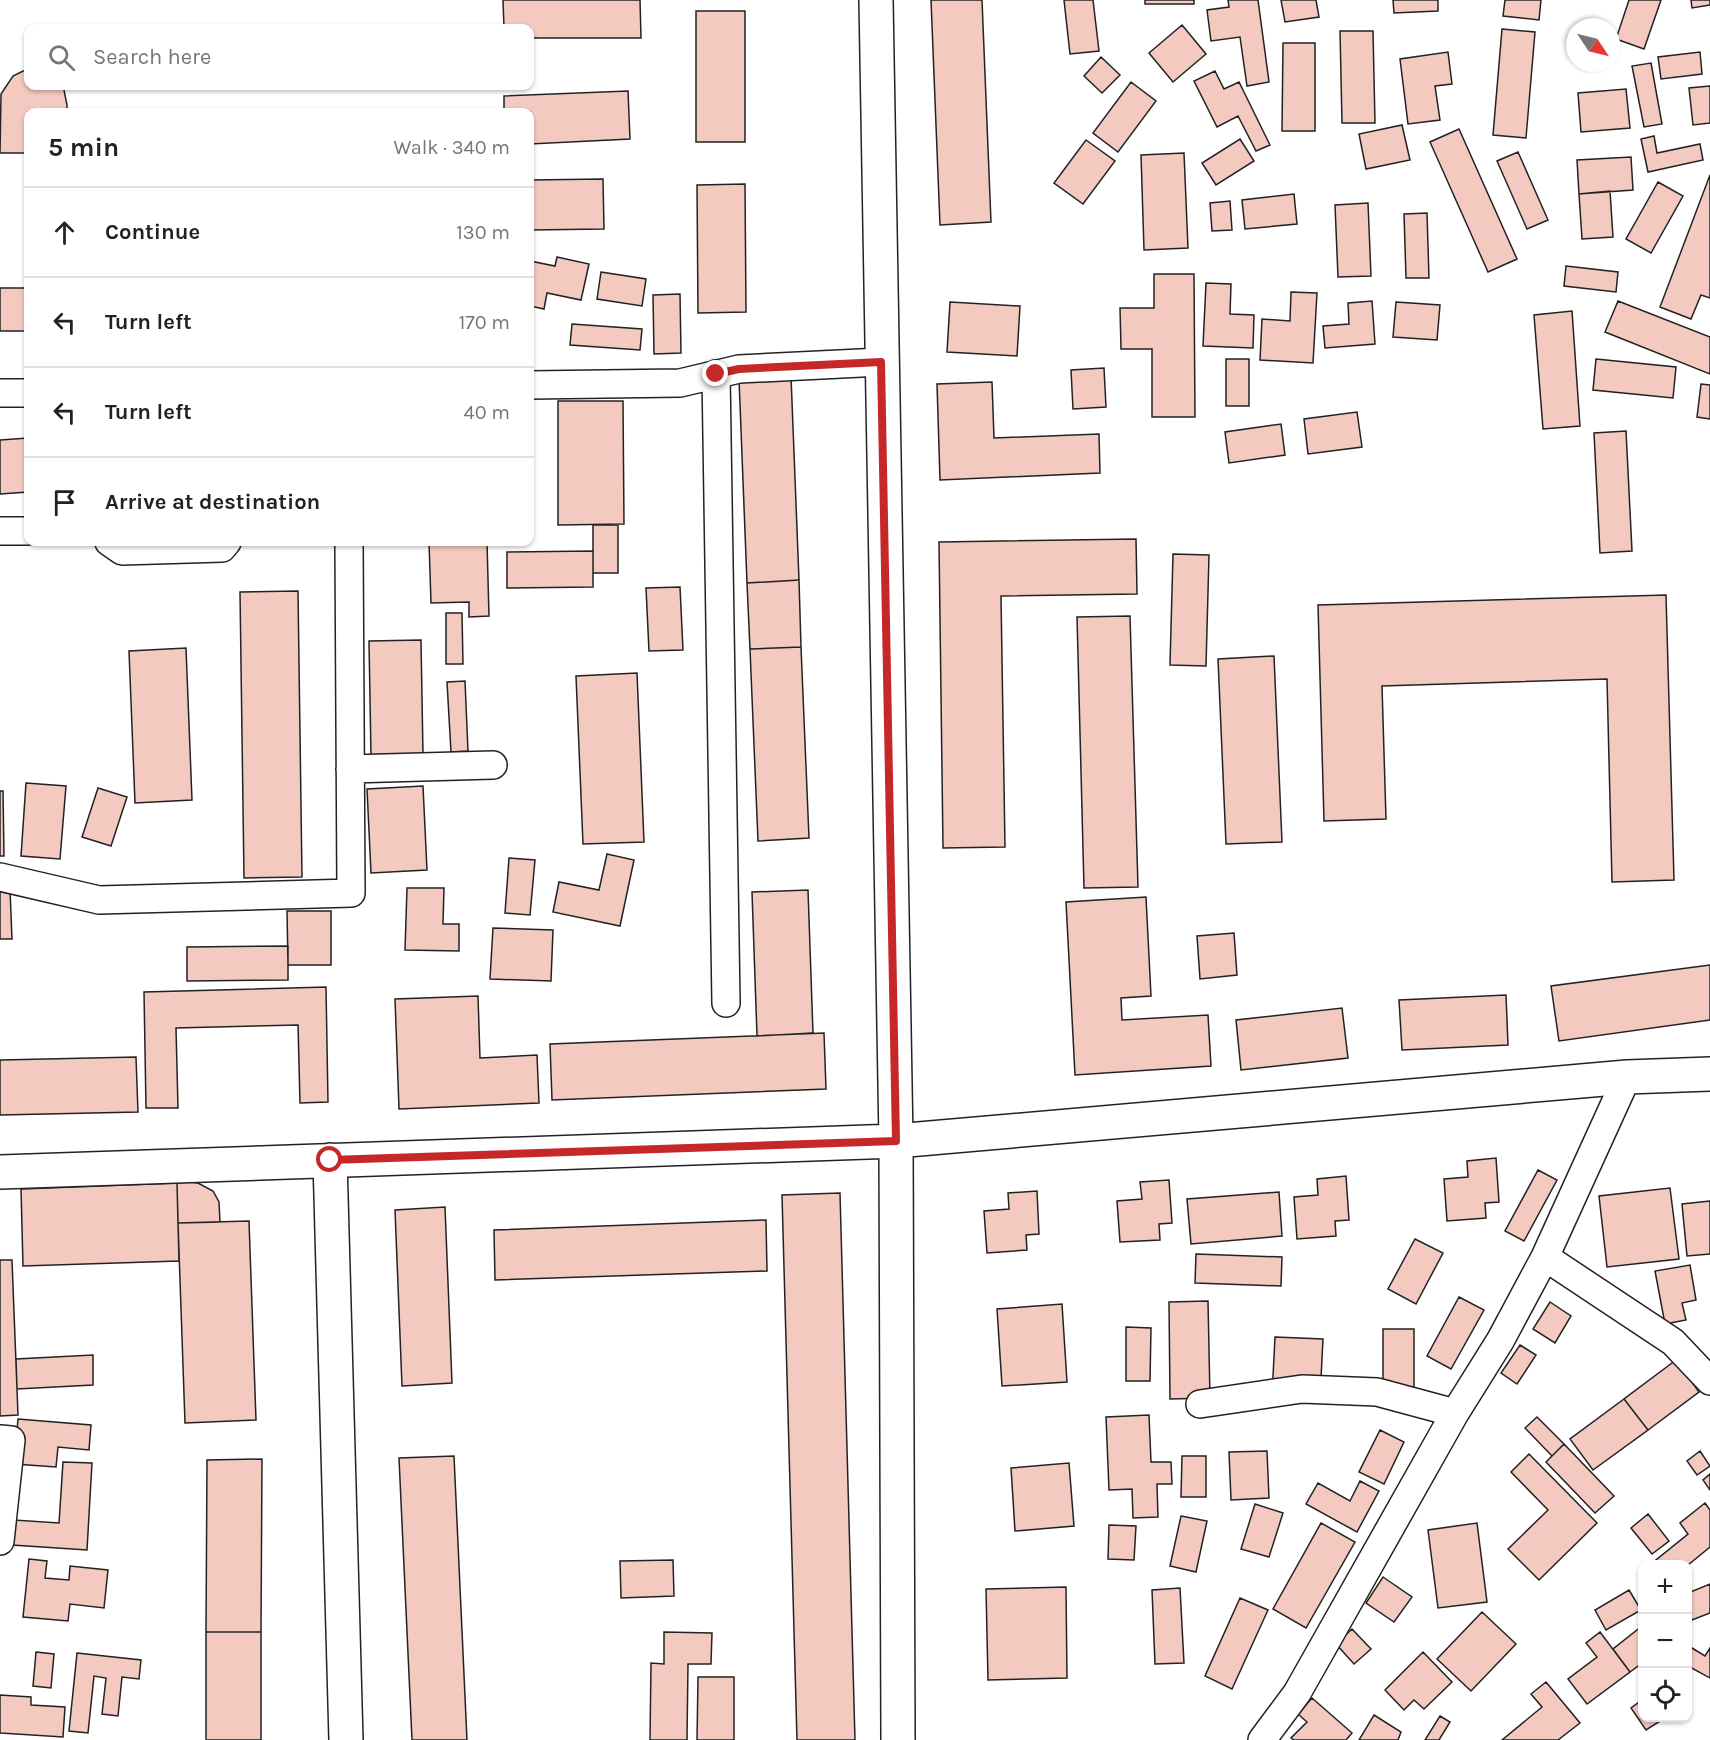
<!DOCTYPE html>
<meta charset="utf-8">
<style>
body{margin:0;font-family:Karla,sans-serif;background:#f6f6f6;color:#222}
.controls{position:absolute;right:18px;bottom:18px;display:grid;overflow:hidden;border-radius:12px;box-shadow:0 2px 4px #0004}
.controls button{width:54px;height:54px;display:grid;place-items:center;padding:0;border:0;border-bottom:2px solid #e0e0e0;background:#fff;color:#222;font:30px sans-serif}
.compass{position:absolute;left:1566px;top:18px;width:54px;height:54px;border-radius:50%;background:#fff;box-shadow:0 2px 4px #0004;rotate:125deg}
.stop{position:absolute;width:18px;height:18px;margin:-14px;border:4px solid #c62828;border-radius:50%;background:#fff}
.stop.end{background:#c62828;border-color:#fff;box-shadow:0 2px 6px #0008}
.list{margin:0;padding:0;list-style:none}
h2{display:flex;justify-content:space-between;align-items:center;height:78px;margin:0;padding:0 24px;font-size:26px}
h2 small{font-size:20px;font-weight:400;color:#767676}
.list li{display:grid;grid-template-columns:39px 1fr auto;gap:18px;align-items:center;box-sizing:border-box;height:90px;padding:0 24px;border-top:2px solid #e0e0e0}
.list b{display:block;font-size:22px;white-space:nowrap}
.list em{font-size:20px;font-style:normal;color:#767676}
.icon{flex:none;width:33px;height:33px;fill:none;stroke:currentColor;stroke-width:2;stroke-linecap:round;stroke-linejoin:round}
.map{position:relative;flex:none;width:1710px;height:1740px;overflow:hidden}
.search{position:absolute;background:#fff;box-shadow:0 2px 4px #0004;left:24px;top:24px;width:510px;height:66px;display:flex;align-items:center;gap:15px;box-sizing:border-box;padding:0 21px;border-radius:12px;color:#767676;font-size:22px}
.panel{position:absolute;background:#fff;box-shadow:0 2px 4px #0004;left:24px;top:108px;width:510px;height:438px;border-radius:12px}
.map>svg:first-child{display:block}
.building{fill:#f3c9c0;stroke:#222;stroke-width:1.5}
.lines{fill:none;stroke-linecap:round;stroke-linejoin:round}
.minor-casing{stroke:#222;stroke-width:30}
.tertiary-casing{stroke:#222;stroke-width:36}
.minor{stroke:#fff;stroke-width:27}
.tertiary{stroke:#fff;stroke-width:33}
.route{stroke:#c62828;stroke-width:8}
</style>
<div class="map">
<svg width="1710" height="1740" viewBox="0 0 1710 1740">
<rect width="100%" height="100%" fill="#fff"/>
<path class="building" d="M503,0H640L641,38H530V28H504Z
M931,0H982L991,222L940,225Z
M1064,0H1093L1099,51L1070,54Z
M1145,0H1194V4H1145Z
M1228,0H1258L1269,82L1247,86L1240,37L1211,41L1207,10L1229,7Z
M1281,0H1316L1319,17L1285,22Z
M1393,0H1438V11L1394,13Z
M1505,0H1541L1539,20L1503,16Z
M1629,0H1661L1644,49L1616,39Z
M1691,0H1710V5L1692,8Z
M696,11H745V142H696Z
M1182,25L1206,54L1173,82L1149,53Z
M1502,29L1535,32L1526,138L1493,135Z
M1340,31H1373L1375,123H1342Z
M1283,43H1315V131H1282Z
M1448,52L1452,84L1435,86L1440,120L1408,124L1400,59Z
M1700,52L1702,74L1661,79L1658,57Z
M1101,57L1120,75L1102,93L1084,76Z
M1651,63L1662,124L1644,127L1632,66Z
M23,71H28V86H61L64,90L67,105V112H28V235H25L26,153H0L1,94L13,76Z
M1215,71L1224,89L1239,82L1270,145L1256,151L1238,116L1217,127L1194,81Z
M1131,82L1156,101L1118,152L1093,133Z
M1710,86V123L1693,125L1689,88Z
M1626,89L1630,128L1581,132L1578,93Z
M628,91L630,139L530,144V112H504V96Z
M1402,125L1410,160L1366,169L1359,134Z
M1459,129L1517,259L1488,272L1430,142Z
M1654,136L1657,153L1700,144L1703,160L1648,172L1641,139Z
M1240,139L1254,161L1216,185L1202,163Z
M1086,140L1115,161L1083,204L1054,183Z
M1518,152L1548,220L1527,229L1497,161Z
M1184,153L1188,248L1144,250L1141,155Z
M1631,157L1633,190L1579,194L1577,160Z
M1710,175V298L1701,295L1691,319L1660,307Z
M603,179L604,229L530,230V180Z
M1658,182L1683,196L1651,253L1626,239Z
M745,184L746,312L698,313L697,185Z
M1610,191L1613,237L1582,239L1579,194Z
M1294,194L1297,224L1245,229L1242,200Z
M1230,201L1232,230L1212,231L1210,203Z
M1368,203L1371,276L1338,277L1335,205Z
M1427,213L1429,278H1406L1404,214Z
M557,257L589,264L581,300L547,293L544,309L530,306V261L555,266Z
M1566,266L1618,272L1616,292L1564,286Z
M601,272L646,279L642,306L597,299Z
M1154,274H1194L1195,417H1152V349H1121L1120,308H1154Z
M1206,283L1231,284L1230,314L1254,315L1253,348L1203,346Z
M0,288H28V331H0Z
M1291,292L1317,293L1313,363L1260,360L1262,319L1290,321Z
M680,294L681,353L654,354L653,295Z
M1372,301L1375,344L1325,348L1323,326L1349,324L1348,303Z
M1618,301L1710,337V374L1605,332Z
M950,302L1020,306L1017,356L947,352Z
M1396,302L1440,305L1437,340L1393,337Z
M1572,311L1580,426L1543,429L1534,315Z
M572,324L642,329L640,350L570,345Z
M1226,359H1249V406H1226Z
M1596,359L1676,367L1673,398L1593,390Z
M1104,368L1106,407L1073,409L1071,370Z
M791,376L799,580L747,583L739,379Z
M992,382L994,438L1099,434L1100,473L940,480L937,384Z
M1701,384L1710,385V419L1697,417Z
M558,401H623L624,524L558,525Z
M1357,412L1362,447L1308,454L1304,419Z
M1281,424L1285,455L1229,463L1225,432Z
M1626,431L1632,551L1600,553L1594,433Z
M28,438V492L0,494V440Z
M593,525H618V573H593Z
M1136,539L1137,594L1001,596L1005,847L943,848L939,542Z
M429,542H487L489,616L469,617V602L431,603Z
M593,551V587L507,588V552Z
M1173,554L1209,555L1206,666L1170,665Z
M799,580L801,647L750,649L747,583Z
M680,587L683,650L649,651L646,588Z
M298,591L302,877L244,878L240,592Z
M1666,595L1674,880L1612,882L1607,679L1382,686L1386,819L1324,821L1318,605Z
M446,613H462L463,664H446Z
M1130,616L1138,887L1084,888L1077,617Z
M421,640L423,755L371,756L369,641Z
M801,647L809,838L758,841L750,649Z
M186,648L192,800L135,803L129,651Z
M1274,656L1282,842L1226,844L1218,659Z
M637,673L644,842L583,844L576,676Z
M465,681L468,751L451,752L447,682Z
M26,783L66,786L60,859L21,856Z
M423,786L427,870L371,873L367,789Z
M98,788L127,797L111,846L82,837Z
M0,791H3L4,856H0Z
M607,854L634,860L620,926L553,912L559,882L599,890Z
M509,858L535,860L530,915L505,913Z
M407,888H444L443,924H459V951L405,950Z
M10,889L12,939H0V890Z
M808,890L813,1033L757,1036L752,892Z
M1146,897L1151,996L1121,998L1122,1020L1208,1015L1211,1066L1075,1075L1066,902Z
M287,911H331V965H288Z
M493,928L553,930L551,981L490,979Z
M1234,933L1237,975L1200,979L1197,936Z
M288,946V980L187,981V947Z
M1710,965V1020L1559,1041L1551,986Z
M326,987L328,1102L300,1103L298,1025L176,1028L178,1108H146L144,992Z
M1506,995L1508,1045L1402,1050L1399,1000Z
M478,996L480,1058L537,1055L539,1103L399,1109L395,999Z
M1342,1008L1348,1058L1241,1070L1236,1020Z
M824,1033L826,1089L552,1100L550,1044Z
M136,1057L138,1112L0,1115V1060Z
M1496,1158L1499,1202L1485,1203L1486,1218L1447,1221L1444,1179L1468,1177L1467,1161Z
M1538,1170L1557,1180L1524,1241L1505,1231Z
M1346,1176L1349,1220L1335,1221L1336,1236L1297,1239L1294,1197L1318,1195L1317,1179Z
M1169,1180L1172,1223L1159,1224L1160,1240L1120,1242L1117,1201L1142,1199L1140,1182Z
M189,1182L198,1183L213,1191L219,1202L220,1222L178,1223L177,1183Z
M177,1183L179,1261L23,1266L21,1189Z
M1670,1188L1679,1259L1607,1267L1599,1196Z
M1037,1191L1039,1234L1026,1235L1027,1250L987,1253L984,1211L1009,1209L1008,1193Z
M1279,1192L1282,1236L1191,1244L1187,1199Z
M840,1193L855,1740H797L782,1195Z
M1710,1201V1254L1687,1256L1682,1204Z
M445,1207L452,1383L402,1386L395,1210Z
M766,1220L767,1271L495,1280L494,1230Z
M249,1221L256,1420L185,1423L178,1223Z
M1415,1239L1443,1253L1416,1304L1388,1289Z
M1196,1254L1282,1257L1281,1286L1195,1283Z
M0,1260H12L18,1415L0,1416Z
M1690,1265L1696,1300L1682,1303L1686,1320L1665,1324L1655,1271Z
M1459,1297L1484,1310L1451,1369L1427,1356Z
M1208,1301L1210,1398L1170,1399L1169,1302Z
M1550,1302L1571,1316L1555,1343L1533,1329Z
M1062,1304L1067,1382L1002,1386L997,1309Z
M1126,1327L1151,1328L1150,1381H1126Z
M1383,1329H1414V1394H1383Z
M1275,1337L1323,1339L1320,1398L1272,1396Z
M1520,1345L1536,1355L1517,1384L1501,1373Z
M93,1355V1385L17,1389L16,1359Z
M1676,1360L1699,1392L1648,1430L1624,1399Z
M1624,1399L1648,1430L1593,1470L1570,1439Z
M1149,1415L1151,1462H1171L1172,1484H1157L1158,1517L1133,1518L1132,1489L1109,1490L1106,1417Z
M1537,1417L1564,1444L1552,1456L1525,1428Z
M18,1419L91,1425L89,1450L58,1447L56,1467L14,1464Z
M1380,1430L1404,1442L1384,1484L1359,1472Z
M1564,1444L1614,1496L1595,1513L1546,1462Z
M1267,1451L1269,1498L1231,1500L1229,1452Z
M1700,1451L1710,1466L1697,1475L1687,1461Z
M1529,1454L1597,1523L1539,1580L1508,1549L1548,1510L1511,1472Z
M454,1456L467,1740H412L399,1458Z
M1182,1456H1206V1497H1181Z
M262,1459L261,1632H206L207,1460Z
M63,1462L92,1463L87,1550L12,1545L14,1520L59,1523Z
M1069,1463L1074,1526L1015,1531L1011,1468Z
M1710,1474V1490L1703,1480Z
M1360,1481L1379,1491L1357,1532L1306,1504L1318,1483L1350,1501Z
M1705,1503L1710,1510V1547L1688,1565L1659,1564L1656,1560L1688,1534L1680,1523Z
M1255,1504L1283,1513L1269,1557L1241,1549Z
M1648,1514L1669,1541L1652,1554L1631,1528Z
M1181,1516L1207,1521L1196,1572L1170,1566Z
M1321,1523L1355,1542L1306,1628L1273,1609Z
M1477,1523L1487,1602L1438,1608L1428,1530Z
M1109,1525L1136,1526L1134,1560L1108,1559Z
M29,1559L47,1561L45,1578L69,1580L70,1566L108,1570L104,1608L70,1604L68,1621L23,1617Z
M673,1560L674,1596L621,1598L620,1561Z
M1383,1577L1412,1597L1394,1622L1366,1603Z
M1710,1584V1613L1692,1620L1688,1608V1593Z
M1066,1587L1067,1678L988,1680L986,1589Z
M1180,1588L1184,1663L1155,1664L1152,1590Z
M1629,1590L1641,1610L1606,1630L1595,1610Z
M1240,1598L1268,1610L1232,1689L1205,1676Z
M1482,1612L1516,1644L1471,1691L1437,1659Z
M1642,1626V1663L1630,1672L1613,1649Z
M1352,1629L1371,1649L1354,1664L1336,1644Z
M206,1632H261V1740H206Z
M664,1632L712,1633L711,1664H688L687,1740H650L651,1663L664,1664Z
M1600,1632L1630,1672L1587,1704L1568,1679L1597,1657L1586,1643Z
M1692,1648L1705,1656L1710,1648V1678L1688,1666V1655Z
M36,1652L54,1654L51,1688L33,1686Z
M1423,1652L1452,1682L1424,1709L1414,1700L1404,1710L1385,1690Z
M77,1653L141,1660L139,1679L122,1677L118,1716L102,1714L106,1678L94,1676L88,1733L69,1731Z
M698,1677H734V1740H697Z
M1546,1682L1580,1723L1558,1740H1502L1542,1707L1531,1694Z
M0,1695L31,1697V1705L65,1707L63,1737L0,1733Z
M1312,1698L1352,1733L1346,1740H1294L1291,1738L1307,1722L1298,1714Z
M1642,1700V1718H1665L1646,1730L1631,1708Z
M1374,1715L1401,1732L1398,1740H1359Z
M1440,1716L1450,1722L1439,1740H1425Z"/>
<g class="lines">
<g class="minor-casing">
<path id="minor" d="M716,374L726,1003
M530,385L680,383L739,369L881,362
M0,393H28
M0,531H28
M109,542L122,551L222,548L227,542
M350,769L493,765
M0,877L99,900L351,893L349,542
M1545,1257L1673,1342L1710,1381
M1200,1404L1302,1389L1377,1392L1455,1413
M0,1439L11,1440L0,1541
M1262,1740L1297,1693L1455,1413L1500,1341L1545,1257L1627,1077"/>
</g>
<g class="tertiary-casing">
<path id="tertiary" d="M876,0L896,1141L898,1740
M330,1160L346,1740
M0,1172L896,1141L1627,1077L1710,1074"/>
</g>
<use href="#minor" class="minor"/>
<use href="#tertiary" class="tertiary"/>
</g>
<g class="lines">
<path class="route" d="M330,1160L896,1141L881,362L739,369L716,374"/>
</g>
</svg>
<div class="controls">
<button>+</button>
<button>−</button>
<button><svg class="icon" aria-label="locate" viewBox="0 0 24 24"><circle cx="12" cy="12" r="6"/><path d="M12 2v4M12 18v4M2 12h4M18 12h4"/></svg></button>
</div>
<svg class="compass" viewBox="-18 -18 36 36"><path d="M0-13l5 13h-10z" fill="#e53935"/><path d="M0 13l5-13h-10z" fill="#767676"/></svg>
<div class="stop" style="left:330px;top:1160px"></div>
<div class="stop end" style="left:716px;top:374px"></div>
<div class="search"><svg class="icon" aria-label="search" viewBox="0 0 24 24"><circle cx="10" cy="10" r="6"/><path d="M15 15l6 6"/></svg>Search here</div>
<section class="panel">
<h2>5 min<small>Walk · 340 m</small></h2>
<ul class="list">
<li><svg class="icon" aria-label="ahead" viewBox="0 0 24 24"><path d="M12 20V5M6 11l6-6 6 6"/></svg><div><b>Continue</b></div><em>130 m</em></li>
<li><svg class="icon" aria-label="left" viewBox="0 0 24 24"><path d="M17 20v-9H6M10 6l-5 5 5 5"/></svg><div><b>Turn left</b></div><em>170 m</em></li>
<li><svg class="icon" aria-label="left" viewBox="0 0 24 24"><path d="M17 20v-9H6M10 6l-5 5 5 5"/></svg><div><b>Turn left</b></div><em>40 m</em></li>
<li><svg class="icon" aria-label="arrive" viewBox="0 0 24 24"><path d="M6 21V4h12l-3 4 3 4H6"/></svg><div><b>Arrive at destination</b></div></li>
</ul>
</section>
</div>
